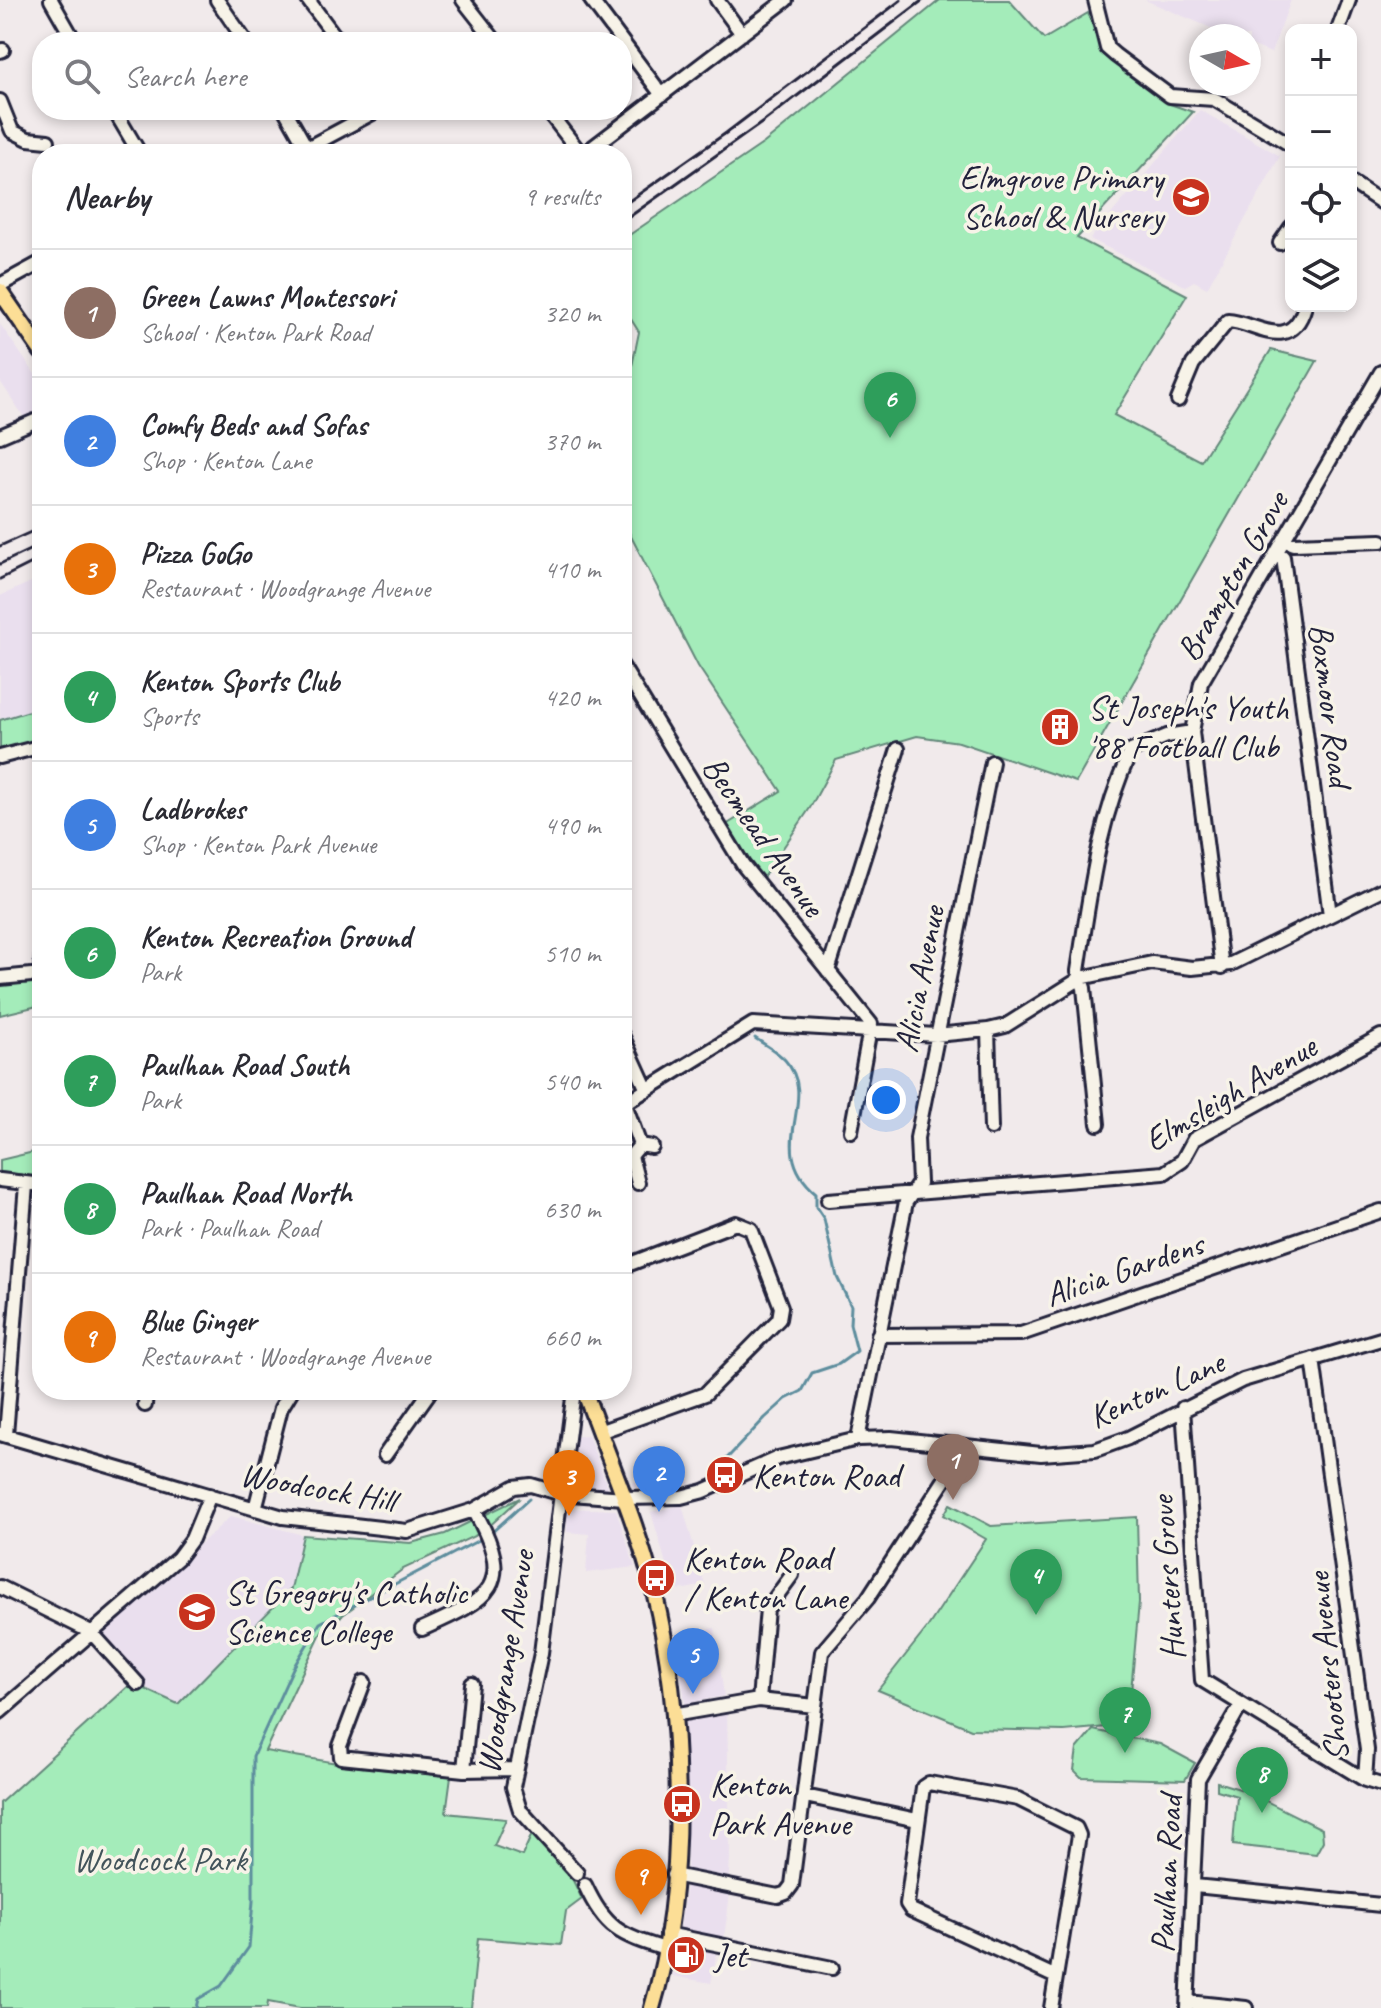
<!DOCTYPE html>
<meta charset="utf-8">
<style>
body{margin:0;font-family:Caveat,sans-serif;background:#f2f2f3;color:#2b2b33}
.controls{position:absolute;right:24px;top:24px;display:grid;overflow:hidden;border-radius:16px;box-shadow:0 4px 12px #0003}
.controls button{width:72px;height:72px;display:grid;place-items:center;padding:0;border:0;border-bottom:2px solid #e1e1e2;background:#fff;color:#2b2b33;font:40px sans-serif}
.compass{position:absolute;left:1189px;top:24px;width:72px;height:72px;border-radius:50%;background:#fff;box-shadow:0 4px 12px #0003;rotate:99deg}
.you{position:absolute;left:886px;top:1100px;width:28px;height:28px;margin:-20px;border:6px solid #fff;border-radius:50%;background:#1a73e8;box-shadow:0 0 0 12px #1a73e833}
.badge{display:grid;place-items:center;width:52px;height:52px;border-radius:50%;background:#1a73e8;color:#fff;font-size:26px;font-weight:700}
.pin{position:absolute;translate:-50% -66px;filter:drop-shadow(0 2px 4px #0008)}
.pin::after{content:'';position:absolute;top:42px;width:28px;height:24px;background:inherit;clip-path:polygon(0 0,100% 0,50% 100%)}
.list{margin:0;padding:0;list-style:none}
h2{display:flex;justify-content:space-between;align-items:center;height:104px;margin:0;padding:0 32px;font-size:34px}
h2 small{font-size:26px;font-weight:400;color:#7c7c81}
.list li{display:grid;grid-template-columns:52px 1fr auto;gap:24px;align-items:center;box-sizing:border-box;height:128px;padding:0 32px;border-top:2px solid #e1e1e2}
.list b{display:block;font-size:30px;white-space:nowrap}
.list p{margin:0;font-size:26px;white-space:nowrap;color:#7c7c81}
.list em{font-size:26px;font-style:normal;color:#7c7c81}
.icon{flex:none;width:44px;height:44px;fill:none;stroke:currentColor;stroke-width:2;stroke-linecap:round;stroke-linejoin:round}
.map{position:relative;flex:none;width:1381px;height:2008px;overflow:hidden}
.search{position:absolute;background:#fff;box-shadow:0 4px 12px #0003;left:32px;top:32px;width:600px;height:88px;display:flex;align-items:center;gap:20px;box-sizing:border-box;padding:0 28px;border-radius:32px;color:#7c7c81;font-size:30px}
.panel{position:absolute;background:#fff;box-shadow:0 4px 12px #0003;left:32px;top:144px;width:600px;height:1256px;border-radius:32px}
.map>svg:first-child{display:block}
.built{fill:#eadfee}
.green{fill:#a4ecba;stroke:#63877a;stroke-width:2}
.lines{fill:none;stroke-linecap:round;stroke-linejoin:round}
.stream{stroke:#5d8d9d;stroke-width:3}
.minor-casing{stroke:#22223b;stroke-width:18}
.major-casing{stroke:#22223b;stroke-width:20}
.minor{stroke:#f7f3e8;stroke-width:12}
.major{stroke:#fcde96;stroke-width:14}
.rail{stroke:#22223b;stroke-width:3}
.labels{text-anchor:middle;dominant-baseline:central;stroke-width:7;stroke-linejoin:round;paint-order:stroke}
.poi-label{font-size:34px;fill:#22223b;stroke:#f7f3e8;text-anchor:start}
.street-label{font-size:34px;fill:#22223b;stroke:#f7f3e8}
.park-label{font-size:34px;fill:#42545b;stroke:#f7f3e8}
</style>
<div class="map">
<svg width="1381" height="2008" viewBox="0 0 1381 2008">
<rect width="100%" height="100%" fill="#f1eaeb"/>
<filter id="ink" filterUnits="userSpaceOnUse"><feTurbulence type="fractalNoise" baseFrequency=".0125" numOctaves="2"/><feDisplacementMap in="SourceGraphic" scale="16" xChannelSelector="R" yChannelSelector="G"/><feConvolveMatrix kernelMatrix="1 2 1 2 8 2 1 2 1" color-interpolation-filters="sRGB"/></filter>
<g filter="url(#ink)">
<path class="built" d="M1145,0H1291L1271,53L1249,44V36H1230Z
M1200,110L1280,156L1207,288L1194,281L1185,286L1090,239Z
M0,324L42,384V410L35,414L24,417L0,381Z
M42,577V707L0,720V596Z
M588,1435L608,1488L568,1487L574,1437Z
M679,1455L690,1484L633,1488L631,1483L659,1473L656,1463Z
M682,1505L705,1585L674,1591L651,1512Z
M567,1508L616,1510L635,1567L586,1573L589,1534L567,1532Z
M231,1516L303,1535L291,1589L178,1705L147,1688L102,1634Z
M715,1628L724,1696L685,1704L676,1634Z
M727,1711L730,1856L729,1877L687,1869L685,1721Z
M686,1885L730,1894L724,1938L680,1929Z
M678,1943L717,1951L711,1983L673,1976Z"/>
<path class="green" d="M940,0H1009L1044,39L1088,13L1103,55L1167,103L1193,112L1077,238L1187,295L1114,415L1201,461L1271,350L1317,361L1076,782L959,742L917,736L836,760L810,808L762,879L726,825L781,791L698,666L622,519V415L639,332L622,305V240L764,143Z
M42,707V739L0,749V720Z
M42,979V1005L0,1015V984Z
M42,1150V1177L0,1172V1160Z
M520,1498L483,1532L403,1569L322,1631L265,1751L361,1767L451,1776L446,1813L506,1819L494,1846L522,1856L532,1834L564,1862L582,1899L566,1911L561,1945L478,1938L471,2008H300L268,2002L267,2008H0V1803L132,1683L178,1704L291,1589L303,1535L411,1543L445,1534Z
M950,1504L991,1526L1137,1517L1139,1602L1128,1725L1064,1731L971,1729L878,1690L927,1628L986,1539L944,1515Z
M1093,1730L1160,1744L1195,1763L1185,1780L1081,1777L1074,1770L1077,1749Z
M1217,1782L1246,1791L1322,1829L1323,1841L1316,1854L1233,1845L1237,1796L1217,1790Z"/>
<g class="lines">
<path class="stream" d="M717,1469L765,1418L786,1399L802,1391L812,1373L839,1364L857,1351L850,1324L851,1306L837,1277L824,1219L816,1207V1193C762,1147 822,1101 785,1060C777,1051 765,1045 755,1038
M490,1534L529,1499
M196,2008L198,1999L221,1986L249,1947L253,1901V1756L293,1668L320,1623L483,1538"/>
<g class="minor-casing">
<path id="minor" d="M51,0L75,42
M217,0L246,42
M308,0L334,35L344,42
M463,0L496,42
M591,0L662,95
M717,0L742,34
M1095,0L1107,48L1115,55L1170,96L1214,99L1291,145
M1338,30L1349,0
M0,51L3,50
M0,101L12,131L28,139L48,141
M114,110L140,154
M285,110L310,154
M547,110L581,154
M307,148L378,110
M584,154L786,0
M1351,182L1381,202
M1280,243L1291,227
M0,285L42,262
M1178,400L1193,364L1228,321C1255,322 1291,355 1305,306
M0,436L42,418
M1285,541L1293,544L1381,541
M1278,552L1283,557L1330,915
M622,666L743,865L871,1024L851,1131
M0,757L42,746
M1222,967L1192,732L1201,683L1381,372
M828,971L898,749
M41,973L42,954
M0,978L42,974
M988,1030L991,1128
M622,1035L647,1090
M625,1104L640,1145
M622,1105L753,1024L936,1035L988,1030L1005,1026L1081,978L1152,963L1192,968L1231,964L1381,890
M1098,1124L1084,988L1078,971C1090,894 1098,821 1131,751L1167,736L1192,732
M0,1180L42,1185
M638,1183L631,1156L640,1145L652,1147
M828,1200L1164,1173L1182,1161L1194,1139L1381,1036
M878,1335L1021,1334L1381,1211
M1313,1359L1367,1750L1365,1780
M574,1390L541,1653L513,1787L520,1810L577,1873
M145,1405L146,1390
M1183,1408L1202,1680L1365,1780L1381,1785
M599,1432L705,1394L779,1319L781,1307L751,1229L736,1223L622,1267
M0,1434L283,1517L407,1531L474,1510L514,1487L531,1485L558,1493L624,1498L681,1497L704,1491L778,1458L858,1439L891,1438L1041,1454L1095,1450L1128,1438L1243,1380L1381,1339
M6,1435L26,1185
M858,1439L906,1202L919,1183L917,1138L992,762
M385,1455L431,1390
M255,1509L281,1408L292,1390
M0,1587L91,1632L138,1684
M422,1629C489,1599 517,1587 474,1510
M364,1682L340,1746L341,1757L464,1770L515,1769
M759,1700L767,1609L792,1575
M0,1712L178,1558L192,1539L210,1495
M673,1715L759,1700L815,1706
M464,1770L472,1684
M805,1796L917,1820
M673,1875L778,1896L786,1893L792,1885L822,1652L868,1598L960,1456L962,1446
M585,1885C605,1929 620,1935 665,1949
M1195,1886L1381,1905
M667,1934L832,1968
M1188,2002L1246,2008
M1051,2008L1079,1835L1076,1828L1018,1799L929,1783L923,1787L907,1904L911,1910L1056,1977
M1187,2008L1198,1779L1241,1705"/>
</g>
<g class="major-casing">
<path id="major" d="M0,291L42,352
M584,1390C608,1457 637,1523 654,1591C684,1714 688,1887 652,2008"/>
</g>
<use href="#minor" class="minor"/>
<use href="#major" class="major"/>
<path class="rail" d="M622,206L726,133L901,0
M622,222L763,122L923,0
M0,546L42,527
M0,564L42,544
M0,579L42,558"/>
</g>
</g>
<defs>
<g id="school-disc" transform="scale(2)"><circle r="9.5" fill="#c8321e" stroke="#f7f3e8"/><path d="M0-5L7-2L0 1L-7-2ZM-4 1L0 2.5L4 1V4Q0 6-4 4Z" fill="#fff"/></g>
<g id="building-disc" transform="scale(2)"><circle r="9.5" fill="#c8321e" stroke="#f7f3e8"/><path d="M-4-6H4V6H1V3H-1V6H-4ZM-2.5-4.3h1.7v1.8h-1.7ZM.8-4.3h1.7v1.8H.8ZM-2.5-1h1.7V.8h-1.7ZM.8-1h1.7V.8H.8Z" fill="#fff"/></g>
<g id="bus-disc" transform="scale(2)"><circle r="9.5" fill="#c8321e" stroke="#f7f3e8"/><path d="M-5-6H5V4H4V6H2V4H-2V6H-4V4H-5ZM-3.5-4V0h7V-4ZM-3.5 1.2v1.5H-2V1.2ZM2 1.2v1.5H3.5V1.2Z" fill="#fff"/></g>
<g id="fuel-disc" transform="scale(2)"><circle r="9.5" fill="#c8321e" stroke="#f7f3e8"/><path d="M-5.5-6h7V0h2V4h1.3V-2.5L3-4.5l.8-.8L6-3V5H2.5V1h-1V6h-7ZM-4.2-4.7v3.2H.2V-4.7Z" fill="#fff"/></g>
</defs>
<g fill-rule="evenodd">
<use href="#school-disc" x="1191" y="197"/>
<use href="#building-disc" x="1060" y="727"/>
<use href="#bus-disc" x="725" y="1475"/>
<use href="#bus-disc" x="656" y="1578"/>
<use href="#school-disc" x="197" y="1612"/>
<use href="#bus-disc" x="682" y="1804"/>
<use href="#fuel-disc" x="686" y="1955"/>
</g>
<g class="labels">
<g class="poi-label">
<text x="1163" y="177" text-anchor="end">Elmgrove Primary<tspan x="1163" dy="39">School &amp; Nursery</tspan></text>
<text x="1088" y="707">St Joseph's Youth<tspan x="1088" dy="39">'88 Football Club</tspan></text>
<text x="753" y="1475">Kenton Road</text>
<text x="684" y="1558">Kenton Road<tspan x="684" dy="39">/ Kenton Lane</tspan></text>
<text x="225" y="1592">St Gregory's Catholic<tspan x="225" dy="39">Science College</tspan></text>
<text x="710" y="1784">Kenton<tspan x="710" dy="39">Park Avenue</tspan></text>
<text x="714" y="1955">Jet</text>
</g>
<g class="street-label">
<text transform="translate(1232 576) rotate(-60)">Brampton Grove</text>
<text transform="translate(1331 705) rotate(83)">Boxmoor Road</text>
<text transform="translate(764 836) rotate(55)">Becmead Avenue</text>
<text transform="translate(919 979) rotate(-79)">Alicia Avenue</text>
<text transform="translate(1230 1093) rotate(-31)">Elmsleigh Avenue</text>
<text transform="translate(1124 1269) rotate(-19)">Alicia Gardens</text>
<text transform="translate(1156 1389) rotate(-24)">Kenton Lane</text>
<text transform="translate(318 1487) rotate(10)">Woodcock Hill</text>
<text transform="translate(1167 1578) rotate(-94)">Hunters Grove</text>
<text transform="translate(505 1662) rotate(-81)">Woodgrange Avenue</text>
<text transform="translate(1327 1667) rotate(-96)">Shooters Avenue</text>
<text transform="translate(1166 1874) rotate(-87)">Paulhan Road</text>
</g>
<g class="park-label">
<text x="160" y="1859">Woodcock Park</text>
</g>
</g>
</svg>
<div class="controls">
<button>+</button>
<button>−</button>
<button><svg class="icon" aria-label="locate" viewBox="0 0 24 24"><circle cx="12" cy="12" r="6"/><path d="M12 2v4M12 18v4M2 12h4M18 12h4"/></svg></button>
<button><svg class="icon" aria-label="layers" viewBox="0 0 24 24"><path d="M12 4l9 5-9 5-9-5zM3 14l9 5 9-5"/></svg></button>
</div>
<svg class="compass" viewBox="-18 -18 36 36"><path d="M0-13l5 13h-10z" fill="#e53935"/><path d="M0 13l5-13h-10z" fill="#7c7c81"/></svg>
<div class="you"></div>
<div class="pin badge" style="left:953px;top:1500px;background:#8d6e63">1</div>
<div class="pin badge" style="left:659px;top:1512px;background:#3f7fe0">2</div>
<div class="pin badge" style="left:569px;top:1516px;background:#e8710a">3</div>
<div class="pin badge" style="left:1036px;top:1615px;background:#2e9e5b">4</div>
<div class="pin badge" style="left:693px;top:1694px;background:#3f7fe0">5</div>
<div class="pin badge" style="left:890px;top:438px;background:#2e9e5b">6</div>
<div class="pin badge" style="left:1125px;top:1753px;background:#2e9e5b">7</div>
<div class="pin badge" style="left:1262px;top:1813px;background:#2e9e5b">8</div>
<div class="pin badge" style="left:641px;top:1915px;background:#e8710a">9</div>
<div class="search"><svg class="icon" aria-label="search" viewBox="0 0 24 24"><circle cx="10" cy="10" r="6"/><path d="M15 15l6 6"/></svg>Search here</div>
<section class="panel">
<h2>Nearby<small>9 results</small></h2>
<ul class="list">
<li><span class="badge" style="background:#8d6e63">1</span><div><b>Green Lawns Montessori</b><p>School · Kenton Park Road</p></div><em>320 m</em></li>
<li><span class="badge" style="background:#3f7fe0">2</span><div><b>Comfy Beds and Sofas</b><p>Shop · Kenton Lane</p></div><em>370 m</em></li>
<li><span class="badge" style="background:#e8710a">3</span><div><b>Pizza GoGo</b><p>Restaurant · Woodgrange Avenue</p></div><em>410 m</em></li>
<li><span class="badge" style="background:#2e9e5b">4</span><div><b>Kenton Sports Club</b><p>Sports</p></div><em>420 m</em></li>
<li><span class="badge" style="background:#3f7fe0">5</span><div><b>Ladbrokes</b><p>Shop · Kenton Park Avenue</p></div><em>490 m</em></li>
<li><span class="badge" style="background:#2e9e5b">6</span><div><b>Kenton Recreation Ground</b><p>Park</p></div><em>510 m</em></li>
<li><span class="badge" style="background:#2e9e5b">7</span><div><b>Paulhan Road South</b><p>Park</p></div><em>540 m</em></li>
<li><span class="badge" style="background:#2e9e5b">8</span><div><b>Paulhan Road North</b><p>Park · Paulhan Road</p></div><em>630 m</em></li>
<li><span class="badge" style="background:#e8710a">9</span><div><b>Blue Ginger</b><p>Restaurant · Woodgrange Avenue</p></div><em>660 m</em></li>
</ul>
</section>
</div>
